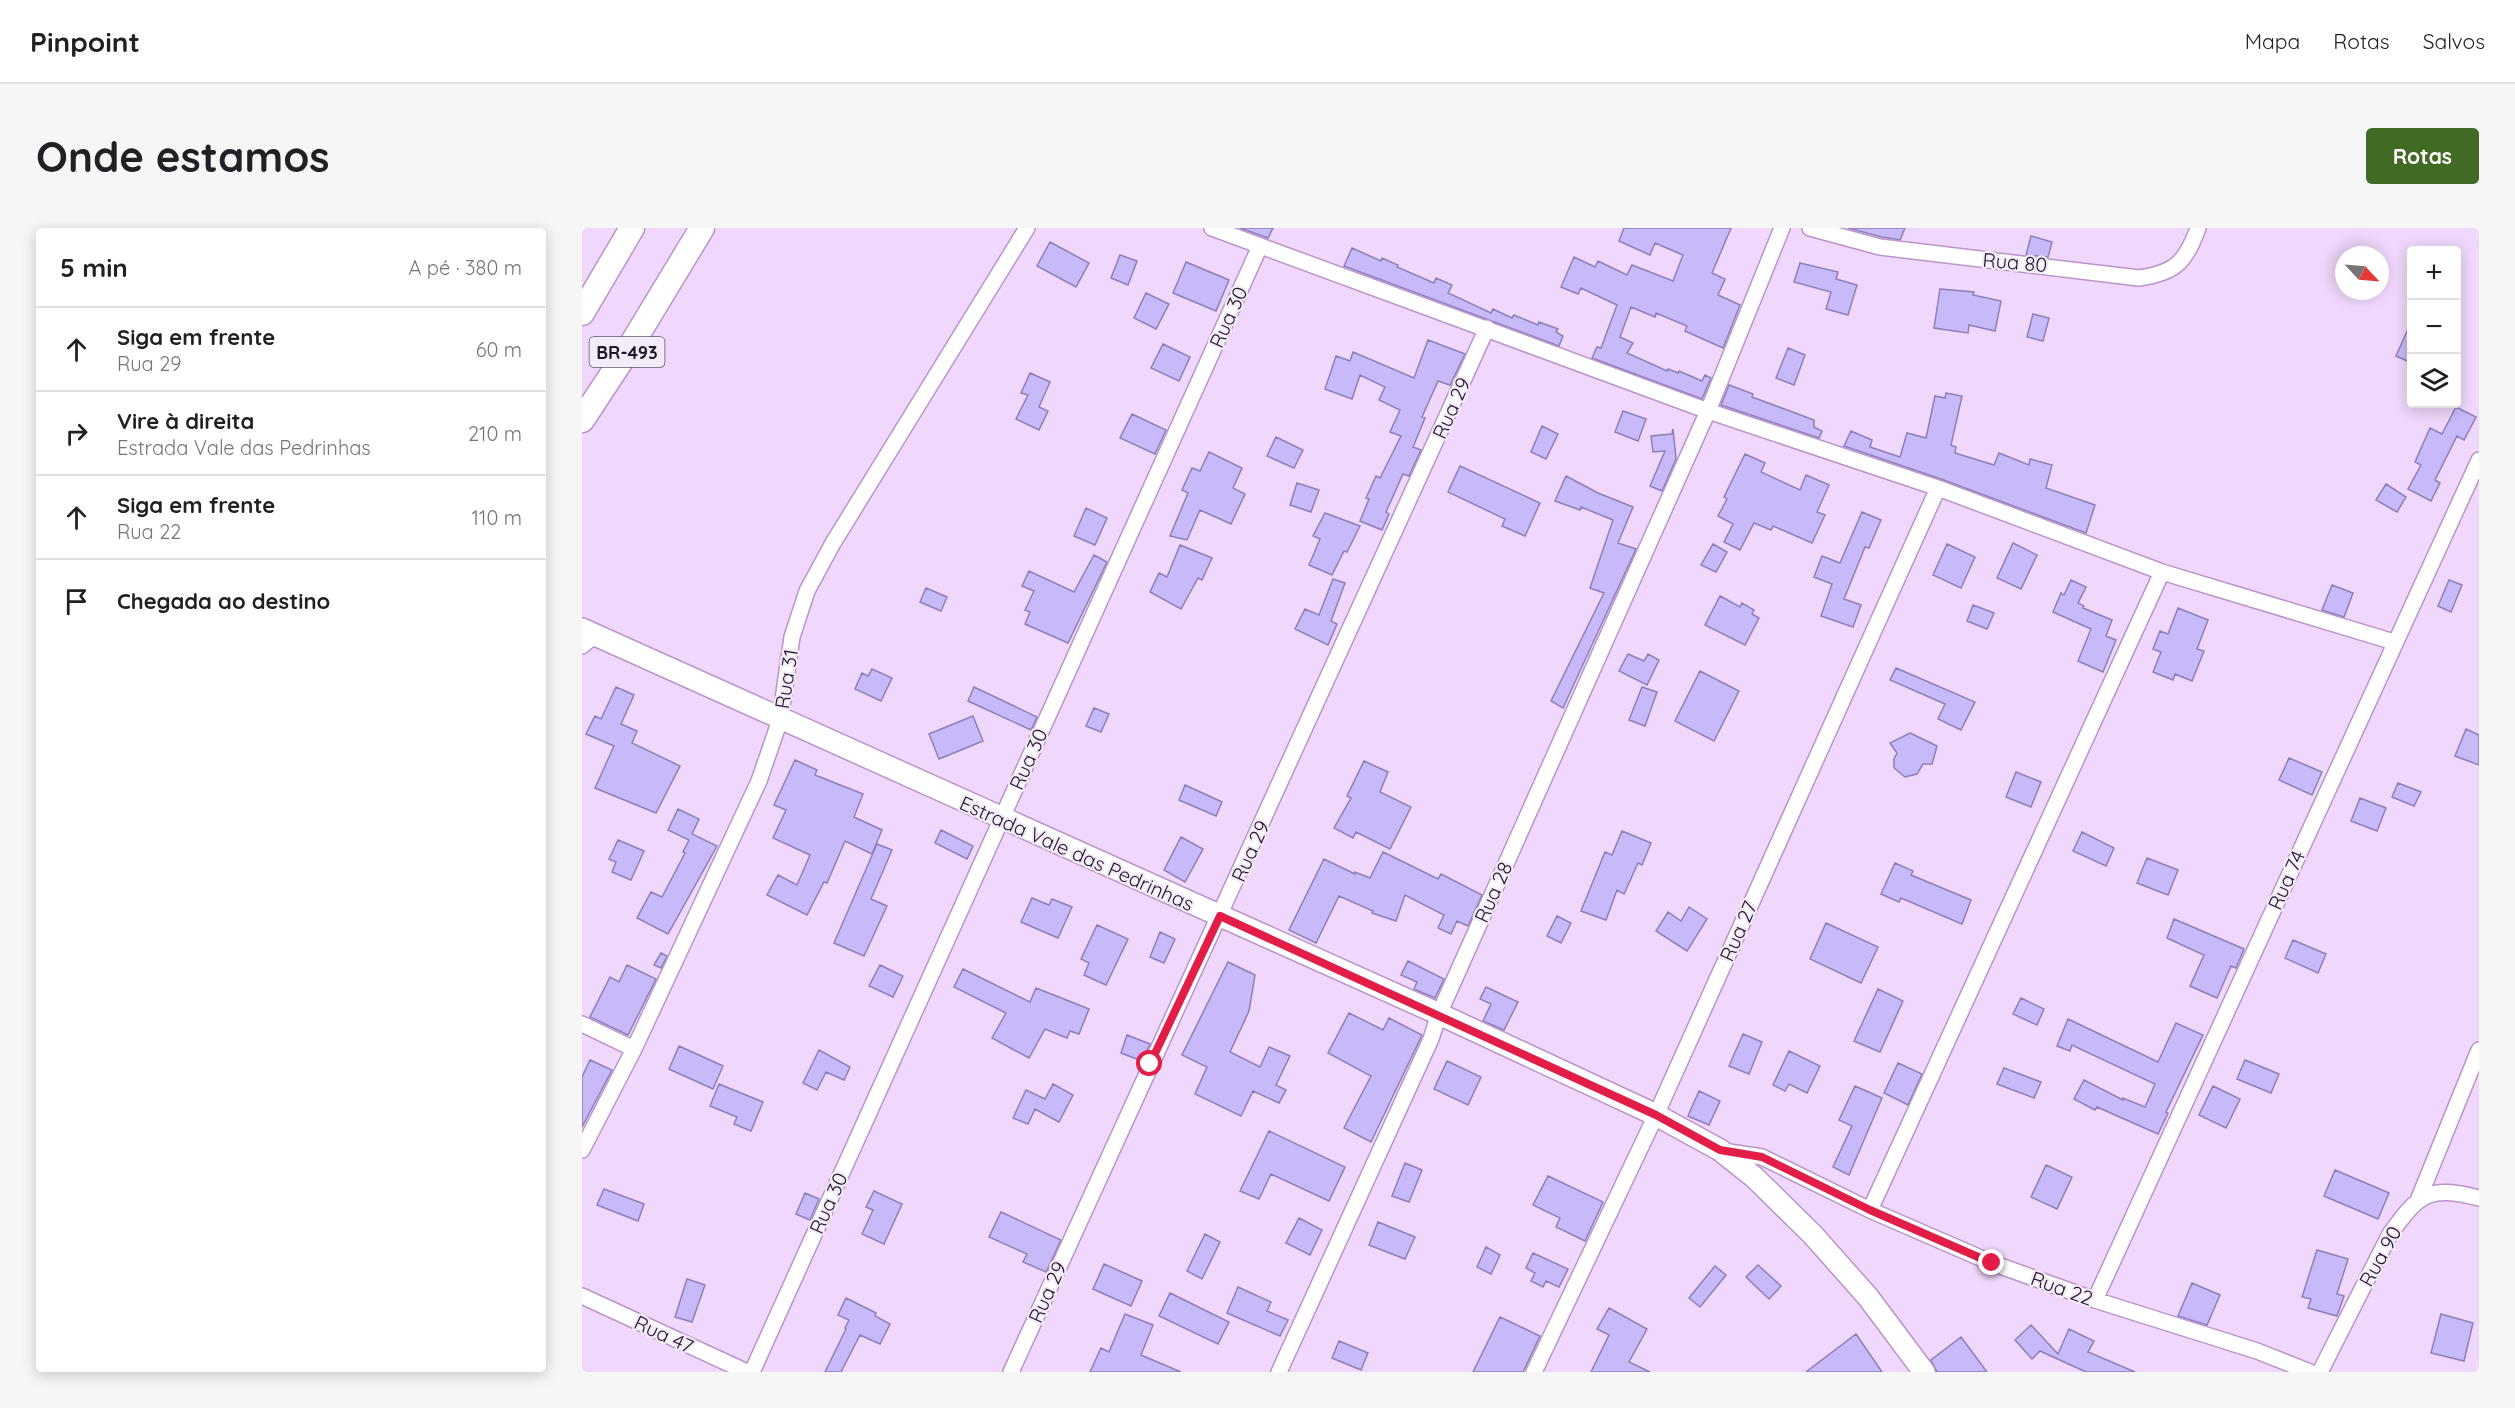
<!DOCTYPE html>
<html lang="pt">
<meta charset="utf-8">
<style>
body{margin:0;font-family:Quicksand,sans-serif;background:#f6f6f6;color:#202124}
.controls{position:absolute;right:18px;top:18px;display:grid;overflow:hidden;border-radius:6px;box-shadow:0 3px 15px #0003}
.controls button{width:54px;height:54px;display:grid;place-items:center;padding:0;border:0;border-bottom:2px solid #e0e0e0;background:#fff;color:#202124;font:30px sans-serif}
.compass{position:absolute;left:1753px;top:18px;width:54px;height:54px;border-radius:50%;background:#fff;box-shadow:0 3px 15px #0003;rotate:116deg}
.stop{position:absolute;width:18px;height:18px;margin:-14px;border:4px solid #e11d48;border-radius:50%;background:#fff}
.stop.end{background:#e11d48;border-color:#fff;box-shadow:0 2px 6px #0008}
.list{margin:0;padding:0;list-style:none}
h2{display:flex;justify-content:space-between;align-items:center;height:78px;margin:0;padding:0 24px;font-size:26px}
h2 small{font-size:20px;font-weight:400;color:#757577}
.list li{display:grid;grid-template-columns:39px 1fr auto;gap:18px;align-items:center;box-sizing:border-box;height:84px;padding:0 24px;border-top:2px solid #e0e0e0}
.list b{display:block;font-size:22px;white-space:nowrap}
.list p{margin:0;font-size:20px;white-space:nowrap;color:#757577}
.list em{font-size:20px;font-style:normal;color:#757577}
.icon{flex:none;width:33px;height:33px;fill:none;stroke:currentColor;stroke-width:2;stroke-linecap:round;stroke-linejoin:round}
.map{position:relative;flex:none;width:1897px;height:1144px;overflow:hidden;border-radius:6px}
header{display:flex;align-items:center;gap:36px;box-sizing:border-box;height:84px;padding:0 30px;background:#fff;border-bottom:2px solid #e0e0e0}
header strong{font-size:28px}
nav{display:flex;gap:33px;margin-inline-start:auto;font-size:21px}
.intro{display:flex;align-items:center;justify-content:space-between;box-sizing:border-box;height:144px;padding:0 36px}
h1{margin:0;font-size:42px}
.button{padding:15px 27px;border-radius:6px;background:#416a25;color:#fff;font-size:21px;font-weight:700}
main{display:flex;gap:36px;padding:0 36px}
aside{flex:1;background:#fff;border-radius:6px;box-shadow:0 3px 15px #0003}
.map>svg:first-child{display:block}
.building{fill:#c8baf9;stroke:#8d7fba;stroke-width:1.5}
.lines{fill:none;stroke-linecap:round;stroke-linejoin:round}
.minor-casing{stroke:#ba94cc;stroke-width:18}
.secondary-casing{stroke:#ba94cc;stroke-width:24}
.trunk-casing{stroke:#ba94cc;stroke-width:27}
.minor{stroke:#fff;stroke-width:15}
.secondary{stroke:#fff;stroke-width:21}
.trunk{stroke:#fff;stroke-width:24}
.route{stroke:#e11d48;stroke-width:8}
.labels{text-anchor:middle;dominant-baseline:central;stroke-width:4.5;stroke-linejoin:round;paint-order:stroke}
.shield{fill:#f3ecf8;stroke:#615668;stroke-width:1.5}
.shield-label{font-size:18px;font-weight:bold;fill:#23152a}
.street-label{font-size:20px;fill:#23152a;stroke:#f3ecf8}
</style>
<header>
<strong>Pinpoint</strong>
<nav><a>Mapa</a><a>Rotas</a><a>Salvos</a></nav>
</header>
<div class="intro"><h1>Onde estamos</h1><a class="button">Rotas</a></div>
<main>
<aside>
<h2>5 min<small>A pé · 380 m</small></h2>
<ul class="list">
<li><svg class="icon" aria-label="ahead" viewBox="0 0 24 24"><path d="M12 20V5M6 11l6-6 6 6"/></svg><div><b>Siga em frente</b><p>Rua 29</p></div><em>60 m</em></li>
<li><svg class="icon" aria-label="right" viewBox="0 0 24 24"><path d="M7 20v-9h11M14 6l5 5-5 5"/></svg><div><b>Vire à direita</b><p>Estrada Vale das Pedrinhas</p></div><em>210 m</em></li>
<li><svg class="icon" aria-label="ahead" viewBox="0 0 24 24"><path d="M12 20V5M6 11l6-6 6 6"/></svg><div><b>Siga em frente</b><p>Rua 22</p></div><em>110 m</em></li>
<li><svg class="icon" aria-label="arrive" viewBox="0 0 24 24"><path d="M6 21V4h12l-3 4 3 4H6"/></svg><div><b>Chegada ao destino</b></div></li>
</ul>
</aside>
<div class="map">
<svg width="1897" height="1144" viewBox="0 0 1897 1144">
<rect width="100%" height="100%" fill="#efd8fb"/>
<path class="building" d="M658,0H691L686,10Z
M1042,0H1149L1130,45L1143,51L1136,67L1158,77L1141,120L1103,103L1105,98L1074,85L1073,89L1049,79L1038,109L1051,115L1045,125L1085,143L1086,141L1096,145L1097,143L1120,153L1123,147L1129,150L1120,171L1010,130L1015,119L1019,120L1035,77L999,60L996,66L979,59L992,29L1013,39L1016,33L1045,47L1050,37L1091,53L1101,27L1073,15L1068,27L1037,13Z
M1266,0H1323L1318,12L1300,9Z
M1449,8L1470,14L1466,29L1444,27Z
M468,14L507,35L494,59L455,38Z
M770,20L799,33L800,30L816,37L815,39L852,55L854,50L870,57L866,65L909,85L911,81L930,90L932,87L956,97L957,94L976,101L974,104L981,108L977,118L762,38Z
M538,27L555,33L546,57L529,50Z
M604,34L647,52L634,83L591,65Z
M1218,35L1256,44L1254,51L1275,57L1266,87L1244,81L1249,64L1212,54Z
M1358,61L1392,64L1391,67L1419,73L1413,103L1387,97L1386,105L1352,100Z
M564,65L587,76L574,101L552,90Z
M1451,86L1467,90L1461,113L1445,109Z
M1830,92V135L1814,128Z
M846,112L883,126L868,157L856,153L840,189L843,190L831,219L839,222L827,248L821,246L804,284L807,286L800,302L778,293L787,271L784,270L794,248L798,250L819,208L808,204L818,182L797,172L803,159L778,147L770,171L743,161L754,128L768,133L771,124L832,150Z
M581,116L608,129L597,153L569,140Z
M1206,120L1223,127L1212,157L1194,150Z
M448,145L468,154L457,179L466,183L457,202L434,191L446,167L439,165Z
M1147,157L1171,166L1170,169L1232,192V199L1240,203L1237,210L1139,177Z
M1364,165L1380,168L1369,217L1374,219L1373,225L1412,237L1417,225L1447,237L1448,231L1470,237L1464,260L1513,277L1504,305L1359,251L1262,218L1269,203L1290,212L1288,219L1318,229L1325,205L1344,210L1353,168L1363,170Z
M1874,179L1894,189L1882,212L1875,208L1853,252L1858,255L1849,273L1826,261L1839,237L1833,234L1848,200L1860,206Z
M1041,183L1064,191L1056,213L1033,204Z
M550,186L584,202L573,226L538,210Z
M960,198L976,206L964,231L949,224Z
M1091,201L1094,231L1080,263L1068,258L1083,223L1071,224L1069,208L1090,206Z
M694,209L721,222L712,240L685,228Z
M627,224L660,240L651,260L663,266L649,296L618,282L605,312L588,308L606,265L600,262L610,240L618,243Z
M1163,226L1183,235L1179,244L1218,262L1224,247L1247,257L1235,284L1243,287L1230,315L1191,298L1189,302L1172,295L1158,322L1142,314L1151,296L1136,288L1145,271L1142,269Z
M878,238L958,275L943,308L920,298L923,291L866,264Z
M984,248L1016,265L1051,279L1036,315L1054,321L981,480L969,473L1022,365L1008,360L1031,292L999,279L998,282L973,273Z
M715,255L737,262L729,284L708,277Z
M1804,256L1824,269L1815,284L1794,272Z
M504,280L525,290L513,317L492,308Z
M1280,284L1299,292L1287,320L1283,319L1262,371L1279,377L1271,399L1239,388L1250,356L1232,349L1240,328L1258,335Z
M743,285L778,298L765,324L762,323L750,347L727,337L738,311L731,308Z
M1431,315L1455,327L1439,361L1415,350Z
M1131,316L1145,324L1134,344L1119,337Z
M1365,316L1393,329L1379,360L1351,347Z
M598,317L630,330L620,352L616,350L599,381L568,364L577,345L585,349Z
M512,327L525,334L486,415L443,396L448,384L443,382L452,363L440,358L447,343L492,364Z
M751,351L763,355L749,393L755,396L746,417L713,401L723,381L737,387Z
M1489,352L1504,359L1496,375L1502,378L1501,380L1530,392L1524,408L1534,412L1521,444L1496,433L1509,401L1471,384L1479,365L1482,367Z
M1867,352L1880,357L1869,384L1856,378Z
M1750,357L1771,365L1762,389L1740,382Z
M344,360L365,369L359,383L338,374Z
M1138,368L1158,379L1160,375L1172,382L1170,386L1177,390L1163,417L1123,397Z
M1391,377L1412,385L1405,401L1385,393Z
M1596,380L1626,392L1615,421L1622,423L1610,453L1593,446L1591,452L1571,444L1579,424L1571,421L1578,403L1586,406Z
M1046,426L1062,433L1066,426L1077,432L1065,457L1037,443Z
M1314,440L1393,474L1379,502L1356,491L1363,476L1308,452Z
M290,441L310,450L299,473L273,461L280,445L286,448Z
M1118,443L1157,463L1132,513L1093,493Z
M34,459L52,467L39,496L55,503L50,515L98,538L74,585L13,560L32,518L4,506L13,488L19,491Z
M392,459L455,489L449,502L386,473Z
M1060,459L1075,464L1063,498L1047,492Z
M512,480L527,486L519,504L504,498Z
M391,488L401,513L357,531L347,506Z
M1884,501L1897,507V537L1873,528Z
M1328,505L1355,518L1350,536H1341L1335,546L1323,549L1312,540V531L1315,525L1308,515Z
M1707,530L1740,544L1730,567L1697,552Z
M213,532L235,542L233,547L281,566L272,589L300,602L290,626L263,613L245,655L242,654L225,687L185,667L196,647L215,657L228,627L191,610L204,582L192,577Z
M782,533L806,544L798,564L829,579L808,621L774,604L771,610L752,600L769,570L765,568Z
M1434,544L1459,554L1449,579L1424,569Z
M1816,555L1839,564L1832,578L1810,569Z
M603,557L640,574L634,588L597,572Z
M1778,570L1804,580L1795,603L1769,593Z
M96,581L117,591L110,606L135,618L86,706L55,690L69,664L80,669L103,625L101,624L107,612L86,602Z
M359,602L391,618L385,631L353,615Z
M1040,603L1069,615L1060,637L1056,635L1042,666L1035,662L1024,692L999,683L1023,624L1030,627Z
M1500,604L1532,620L1524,638L1491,623Z
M599,609L621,621L603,654L582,642Z
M36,612L62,623L49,652L30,644L34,634L27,631Z
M295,616L310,622L289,671L305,678L282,728L252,715Z
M801,624L856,651L859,646L900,667L886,698L875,693L869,706L856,700L862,687L823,667L814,693L790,685L791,683L757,668L734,715L707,702L742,631L773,646V644L788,650Z
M1565,630L1596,642L1586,667L1555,655Z
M1313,635L1331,643L1329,647L1389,672L1380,696L1319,670L1317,674L1299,666Z
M450,670L467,677L470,671L490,679L476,710L439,694Z
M1107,679L1125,691L1105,723L1074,703L1086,684L1099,693Z
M975,688L989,695L979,715L965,708Z
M1592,691L1662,721L1654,740L1649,738L1635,770L1608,758L1622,727L1585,710Z
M1244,695L1296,719L1279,755L1228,731Z
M515,697L546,711L524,757L502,747L507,735L499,731Z
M578,704L593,711L582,735L568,729Z
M1711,712L1744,726L1736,745L1703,730Z
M79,725L85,728L79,740L72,737Z
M826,733L862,751L853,770L832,761L835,754L819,747Z
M646,734L673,747L667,783L648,824L678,839L687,819L708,828L694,857L704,862L697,875L671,863L659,888L613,866L625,839L600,827Z
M45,737L74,751L46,807L8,789L28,749L37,754Z
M298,737L321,748L311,769L287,758Z
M381,741L448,774L454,760L507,781L497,806L488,803L485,810L463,801L447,830L410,810L424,785L372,759Z
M904,759L936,774L922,802L901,793L909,776L898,771Z
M1296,761L1321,773L1298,824L1272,813Z
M1439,770L1462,781L1455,797L1431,786Z
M767,785L801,802L807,790L840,807L789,914L762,900L789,848L746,825Z
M1486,791L1576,834L1594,795L1621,807L1584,884L1586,885L1576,906L1515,879L1513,882L1492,871L1502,852L1541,872V870L1563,879L1573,856L1490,817L1488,823L1475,818Z
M1161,806L1180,814L1167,846L1147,838Z
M545,807L568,816L560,833L539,825Z
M97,818L141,838L131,861L87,841Z
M237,822L268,839L262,852L244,844L235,862L221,855Z
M1207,823L1238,838L1225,865L1207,856L1203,863L1191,857Z
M8,832L30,842L0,899V849Z
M1663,832L1697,846L1689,865L1655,851Z
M865,833L899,849L886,877L852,861Z
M1316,835L1340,846L1326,877L1302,865Z
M1422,840L1459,854L1452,870L1415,856Z
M137,856L181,874L169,903L152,896L155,889L128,878Z
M471,856L491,867L477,894L453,881L446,896L431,890L444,862L463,871Z
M1273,858L1300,870L1267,947L1251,939L1270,898L1257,892Z
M1631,858L1658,871L1644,900L1617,887Z
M1117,863L1138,873L1127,897L1106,888Z
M687,903L763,939L747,973L689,946L677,971L658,963Z
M823,935L840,942L827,974L810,968Z
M1464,937L1490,949L1475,981L1449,969Z
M1753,942L1807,965L1796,991L1742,968Z
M966,948L1021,974L1003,1013L974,999L978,990L951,977Z
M22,961L62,976L56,993L15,977Z
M292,963L320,976L302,1016L280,1006L291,982L284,979Z
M223,965L237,971L228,992L214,986Z
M419,984L479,1012L464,1044L441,1034L445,1026L407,1009Z
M717,990L740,1002L728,1027L704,1015Z
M796,994L833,1009L823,1031L787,1017Z
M623,1006L638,1014L620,1051L605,1043Z
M904,1019L918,1027L909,1046L895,1039Z
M1735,1022L1766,1031L1755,1066L1762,1068L1755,1088L1726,1080L1729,1071L1720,1069Z
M951,1025L986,1041L977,1059L964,1053L961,1059L949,1053L953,1045L944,1040Z
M522,1036L560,1053L549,1078L511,1061Z
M1176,1037L1199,1058L1187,1071L1164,1049Z
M1133,1038L1144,1047L1118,1079L1107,1070Z
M105,1051L123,1057L110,1094L93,1089Z
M1610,1055L1638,1067L1625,1097L1596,1088Z
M656,1059L689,1074L685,1083L706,1092L698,1108L645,1085Z
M588,1065L647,1094L636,1116L577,1088Z
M264,1070L294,1085L293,1088L308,1096L298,1116L278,1107L259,1144H243L264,1101L263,1100L267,1092L256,1087Z
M1027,1080L1065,1101L1047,1134L1068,1144H1009L1027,1107L1015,1101Z
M543,1086L571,1097L559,1127L599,1144H508L519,1120L527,1124Z
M1859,1086L1891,1095L1882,1133L1849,1125Z
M918,1089L958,1108L941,1144H891Z
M1449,1097L1476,1126L1487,1101L1512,1113L1506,1124L1553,1144H1504L1458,1123L1450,1131L1433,1112Z
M1274,1106L1300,1144H1224Z
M1379,1109L1405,1144H1355L1349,1132Z
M757,1113L786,1125L779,1142L750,1130Z"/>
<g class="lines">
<g class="minor-casing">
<path id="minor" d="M630,0L1126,183L1356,260L1580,344L1812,414
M1228,0L1298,19L1557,50C1593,45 1604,34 1616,0
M0,418L13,407
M0,796L52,821
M0,922L52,821L177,553L198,492L210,409L225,363L251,315L445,0
M1141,923L1180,929L1288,982L1410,1035L1513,1072L1675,1123L1728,1144
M1837,970L1897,822
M1288,982L1580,344
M0,1068L165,1144
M1513,1072L1897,232
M170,1144L678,18
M429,1144L905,100
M697,1144L849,811L857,786L1126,183L1200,0
M952,1144L1074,887L1356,260
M1738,1144L1808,1006C1837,966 1846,957 1897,970"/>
</g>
<g class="secondary-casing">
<path id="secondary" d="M0,401L857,786L1074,887L1138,922L1172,949L1231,1007L1286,1069L1342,1144"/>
</g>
<g class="trunk-casing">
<path id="trunk" d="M0,85L50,0
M0,192L48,119L120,0"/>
</g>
<use href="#minor" class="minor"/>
<use href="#secondary" class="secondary"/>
<use href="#trunk" class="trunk"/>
</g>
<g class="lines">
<path class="route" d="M568,836L638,688L1074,887L1138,922L1180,929L1288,982L1410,1035"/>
</g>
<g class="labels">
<rect class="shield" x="7.5" y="109" width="75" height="30" rx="4.5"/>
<g class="shield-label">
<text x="45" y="124">BR-493</text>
</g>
<g class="street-label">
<text transform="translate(1433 34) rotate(5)">Rua 80</text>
<text transform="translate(646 89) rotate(-66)">Rua 30</text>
<text transform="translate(869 180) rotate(-66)">Rua 29</text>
<text transform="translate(204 451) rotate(-81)">Rua 31</text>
<text transform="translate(446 531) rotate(-66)">Rua 30</text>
<text transform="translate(668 623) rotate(-66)">Rua 29</text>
<text transform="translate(495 625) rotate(24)">Estrada Vale das Pedrinhas</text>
<text transform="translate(1704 652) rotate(-66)">Rua 74</text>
<text transform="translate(911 664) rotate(-66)">Rua 28</text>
<text transform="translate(1156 703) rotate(-66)">Rua 27</text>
<text transform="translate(246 975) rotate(-66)">Rua 30</text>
<text transform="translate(1798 1028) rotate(-61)">Rua 90</text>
<text transform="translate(1480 1060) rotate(20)">Rua 22</text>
<text transform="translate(465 1064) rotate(-66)">Rua 29</text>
<text transform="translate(82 1106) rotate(25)">Rua 47</text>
</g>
</g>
</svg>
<div class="controls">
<button>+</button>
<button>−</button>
<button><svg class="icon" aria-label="layers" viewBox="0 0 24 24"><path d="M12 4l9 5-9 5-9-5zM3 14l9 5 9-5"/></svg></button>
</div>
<svg class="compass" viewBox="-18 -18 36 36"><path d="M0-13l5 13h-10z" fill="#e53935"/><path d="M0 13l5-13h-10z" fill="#757577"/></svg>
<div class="stop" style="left:568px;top:836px"></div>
<div class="stop end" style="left:1410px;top:1035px"></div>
</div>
</main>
